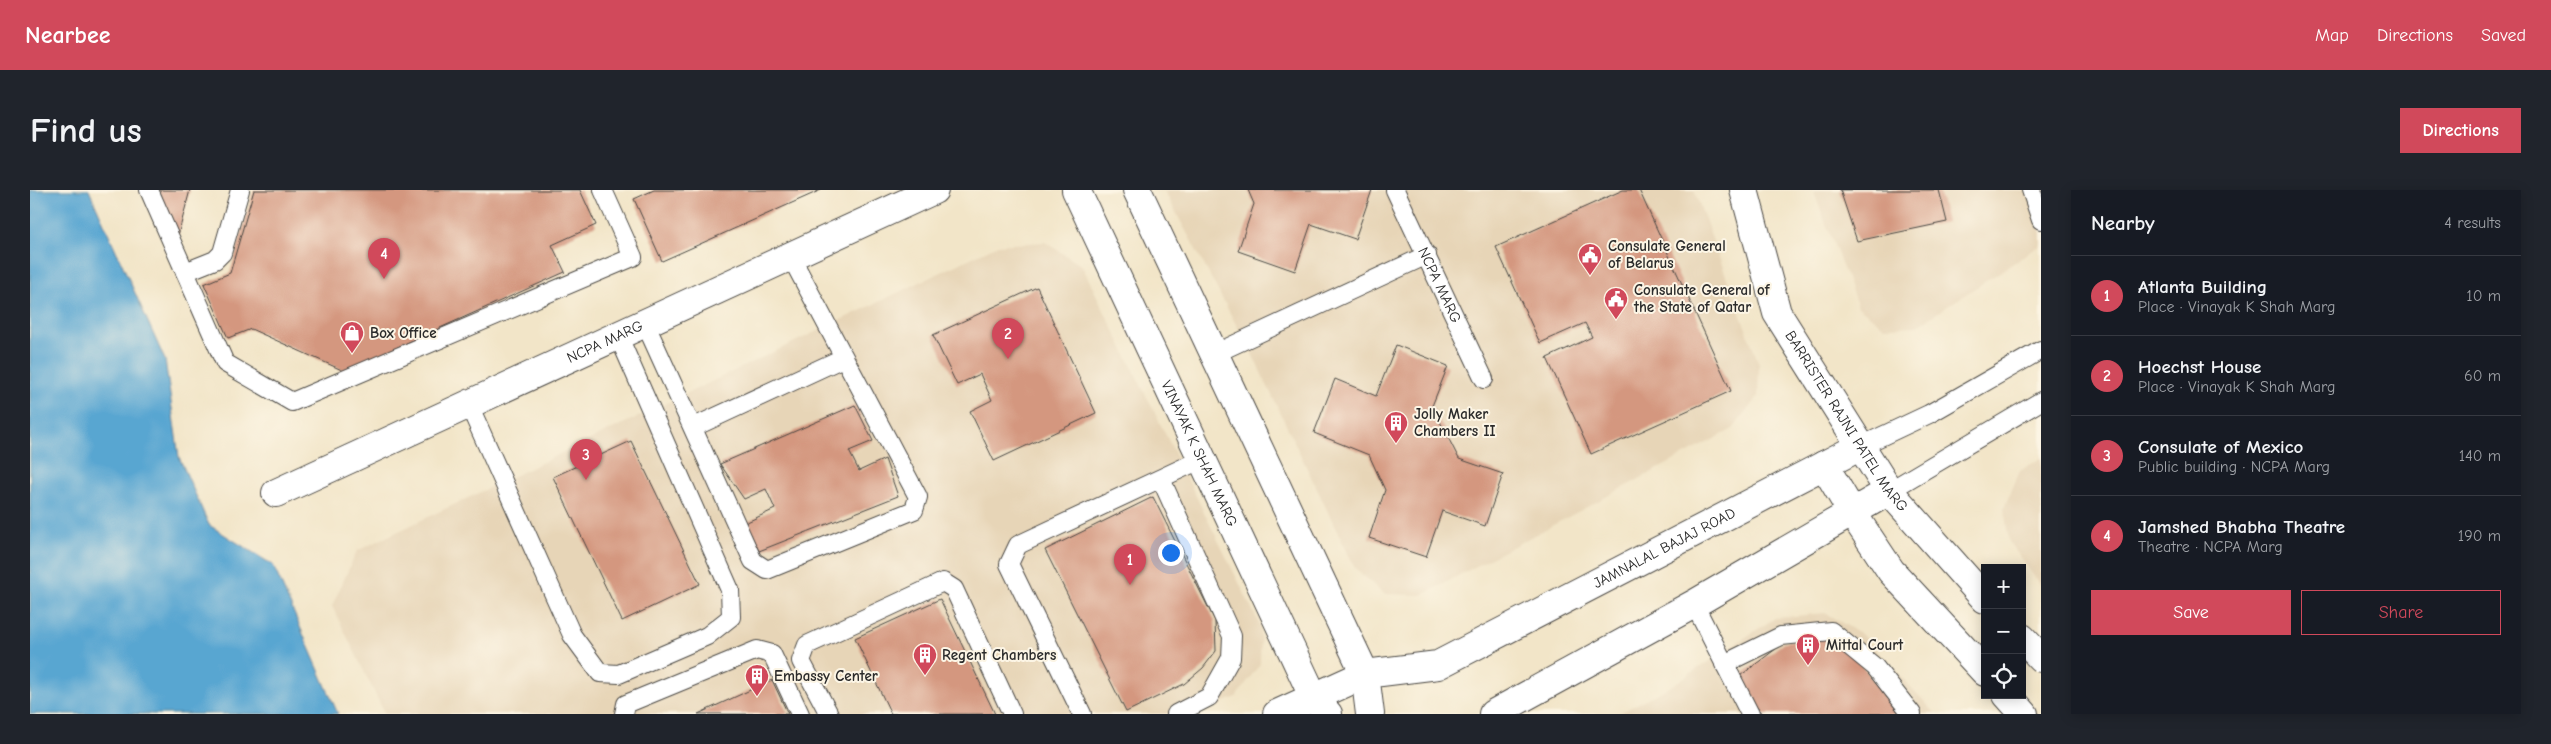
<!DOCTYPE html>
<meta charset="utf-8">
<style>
body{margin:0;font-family:"Comic Neue",sans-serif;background:#20242c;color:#f1f3f6}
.controls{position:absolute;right:15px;bottom:15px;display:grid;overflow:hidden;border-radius:0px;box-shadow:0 2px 12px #0003}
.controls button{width:45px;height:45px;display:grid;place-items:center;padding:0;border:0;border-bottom:1px solid #363941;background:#171b24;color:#f1f3f6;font:25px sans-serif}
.you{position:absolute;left:1140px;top:362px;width:18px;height:18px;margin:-12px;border:4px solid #fff;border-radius:50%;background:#1a73e8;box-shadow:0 0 0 8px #1a73e833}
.badge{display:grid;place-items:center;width:32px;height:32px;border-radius:50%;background:#d1495b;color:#fff;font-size:16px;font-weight:700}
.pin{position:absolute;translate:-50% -41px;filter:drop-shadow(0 1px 2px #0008)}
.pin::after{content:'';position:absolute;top:26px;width:18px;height:15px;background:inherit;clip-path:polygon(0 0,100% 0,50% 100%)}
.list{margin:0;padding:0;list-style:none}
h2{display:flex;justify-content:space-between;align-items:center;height:65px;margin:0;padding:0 20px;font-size:21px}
h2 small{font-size:16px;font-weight:400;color:#9ea1a6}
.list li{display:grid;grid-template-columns:32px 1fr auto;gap:15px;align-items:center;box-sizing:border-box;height:80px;padding:0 20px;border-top:1px solid #363941}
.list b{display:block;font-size:19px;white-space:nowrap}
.list p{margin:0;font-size:16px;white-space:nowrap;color:#9ea1a6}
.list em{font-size:16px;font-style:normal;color:#9ea1a6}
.actions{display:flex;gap:10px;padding:15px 20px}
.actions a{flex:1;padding:11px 0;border:1px solid #d1495b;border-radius:0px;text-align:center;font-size:18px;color:#d1495b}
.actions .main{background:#d1495b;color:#fff}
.icon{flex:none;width:28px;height:28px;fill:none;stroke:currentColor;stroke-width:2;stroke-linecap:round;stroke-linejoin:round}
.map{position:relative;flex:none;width:2011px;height:524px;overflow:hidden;border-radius:0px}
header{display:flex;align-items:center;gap:30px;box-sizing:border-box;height:70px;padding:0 25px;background:#d1495b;color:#fff}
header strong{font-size:24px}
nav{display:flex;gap:28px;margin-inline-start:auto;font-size:18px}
.intro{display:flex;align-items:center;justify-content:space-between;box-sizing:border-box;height:120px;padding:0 30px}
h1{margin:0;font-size:35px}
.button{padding:12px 22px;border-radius:0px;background:#d1495b;color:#fff;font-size:18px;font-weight:700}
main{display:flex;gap:30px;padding:0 30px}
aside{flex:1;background:#171b24;border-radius:0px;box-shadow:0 2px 12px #0003}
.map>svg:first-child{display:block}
.built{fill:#e7d5b7}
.water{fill:#58a6d1;stroke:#42687e}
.building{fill:#d4977f}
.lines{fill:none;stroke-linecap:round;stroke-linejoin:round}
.service-casing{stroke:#494743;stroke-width:20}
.minor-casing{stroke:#494743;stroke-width:30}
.tertiary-casing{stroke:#494743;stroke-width:30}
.service{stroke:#fff;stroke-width:18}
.minor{stroke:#fff;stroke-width:28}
.tertiary{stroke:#fff;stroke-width:28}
.labels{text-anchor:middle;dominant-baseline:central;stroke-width:4;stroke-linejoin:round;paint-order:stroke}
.poi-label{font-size:15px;font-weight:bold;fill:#2b2b2b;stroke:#fcf5e5;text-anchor:start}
.street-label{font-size:15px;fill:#2b2b2b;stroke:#fcf5e5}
</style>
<header>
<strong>Nearbee</strong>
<nav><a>Map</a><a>Directions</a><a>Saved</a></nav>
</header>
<div class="intro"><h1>Find us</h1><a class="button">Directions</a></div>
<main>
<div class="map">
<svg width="2011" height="524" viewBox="0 0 2011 524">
<rect width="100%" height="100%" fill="#fcf5e5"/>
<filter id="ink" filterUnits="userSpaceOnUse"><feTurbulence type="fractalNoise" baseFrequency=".02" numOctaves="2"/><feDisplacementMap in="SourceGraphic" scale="10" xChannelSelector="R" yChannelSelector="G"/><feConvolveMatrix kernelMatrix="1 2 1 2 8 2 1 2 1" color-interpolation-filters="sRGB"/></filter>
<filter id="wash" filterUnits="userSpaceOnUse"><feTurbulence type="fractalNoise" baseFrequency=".0096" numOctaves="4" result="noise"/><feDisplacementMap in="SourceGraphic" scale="20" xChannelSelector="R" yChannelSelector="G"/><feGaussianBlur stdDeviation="1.12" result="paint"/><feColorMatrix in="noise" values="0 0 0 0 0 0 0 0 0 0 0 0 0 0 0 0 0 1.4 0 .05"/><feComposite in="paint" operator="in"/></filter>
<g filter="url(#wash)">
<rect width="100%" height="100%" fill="#f2e5c8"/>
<path class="built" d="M1134,0H1664L1729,174L1728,206L1703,239L1392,405L1354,404L1325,378L1223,166Z
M1783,0H2011V55L1887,136L1855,137L1828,117Z
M1015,52L1052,76L1231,437L1230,474L1206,507L1169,524H355L302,416L327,361L968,55Z
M2011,268V396L1979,352L1974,318L1990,281Z
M1795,423L1831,444L1906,524H1588L1641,496L1745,428Z"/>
<path class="water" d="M0,0H59L135,170L149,267L179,335L243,375L308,524H0Z"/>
<g id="blocks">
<path class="building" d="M120,0H160L146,53Z
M224,0H550L566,35L522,55L535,82L314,181L221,139L198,148L174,94L200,83Z
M624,0H791L632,71L604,9Z
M1218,0H1342L1325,49L1281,34L1265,81L1208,61L1224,14Z
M1593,0H1609L1701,201L1561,264L1517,168L1562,147L1555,133L1510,153L1466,57Z
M1810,0H1909L1917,32L1827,51Z
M1007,97L1066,223L964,271L940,221L962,210L950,184L927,195L903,145Z
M1366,155L1418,176L1402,216L1429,269L1473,284L1455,336L1412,321L1396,367L1339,348L1355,300L1339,265L1284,243L1305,189L1346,206Z
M825,215L843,251L819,261L829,281L855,269L868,306L729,361L715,333L745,319L736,299L714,309L690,274Z
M601,251L670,394L592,431L523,287Z
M1123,307L1185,431L1186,461L1173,478L1154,494L1096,522L1015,360Z
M910,409L965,524H861L825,448Z
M1791,446L1822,463L1870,524H1732L1706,489L1755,452Z
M742,490L758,524H668Z"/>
</g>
</g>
<g filter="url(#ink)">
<use href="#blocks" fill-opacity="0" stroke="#494743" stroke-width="1"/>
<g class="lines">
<g class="service-casing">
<g id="service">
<path d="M119,0L195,173L262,212L603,67L573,0"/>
<path id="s1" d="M1365,0L1454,189"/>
<path d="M2001,0L2011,30"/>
<path d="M155,82L185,70L192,63L210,0"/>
<path d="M615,133L723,371L737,380L884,320L888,307L761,67"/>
<path d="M1184,164L1397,65"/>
<path d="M439,215L542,445L570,483L589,484L677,446L701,427L700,400L588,145"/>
<path d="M664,237L813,168"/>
<path d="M1831,256L1899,224L2011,160"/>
<path d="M1131,289L1202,446L1201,468L1179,507L1146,524"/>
<path d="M1859,301L2011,211"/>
<path d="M1664,414L1720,524"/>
<path d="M1694,474L1751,446L1801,441L1845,477L1882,524"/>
<path d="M594,524L596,514L727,460L742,464L770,524"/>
<path d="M799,524L771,471L777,455L913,392L924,399L982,524"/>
<path d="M1052,524L979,374L988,355L1172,269"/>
</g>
</g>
<g class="minor-casing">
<g id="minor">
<path id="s2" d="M246,303L904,0"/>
</g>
</g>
<g class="tertiary-casing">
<g id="tertiary">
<path id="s3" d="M1046,0L1284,508L1298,524"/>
<path d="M1107,0L1335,484L1340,524"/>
<path id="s4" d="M1714,0L1747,123L1859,301L1955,409"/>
<path d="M1794,275L1823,324L1861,381L1955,482"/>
<path d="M1992,448L2011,468"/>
<path d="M1977,505L1994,524"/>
<path id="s5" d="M1247,524L1335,484L1408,475L1831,256"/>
<path d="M1463,524L1664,414L1859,301"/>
</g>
</g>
<use href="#service" class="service"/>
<use href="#minor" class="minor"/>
<use href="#tertiary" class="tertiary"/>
</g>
</g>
<defs>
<g id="civic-pin" transform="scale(1.25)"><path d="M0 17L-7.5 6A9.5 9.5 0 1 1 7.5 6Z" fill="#d1495b" stroke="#fcf5e5"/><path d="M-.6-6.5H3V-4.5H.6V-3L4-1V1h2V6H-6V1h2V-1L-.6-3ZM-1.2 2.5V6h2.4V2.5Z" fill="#fff"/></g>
<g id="shop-pin" transform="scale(1.25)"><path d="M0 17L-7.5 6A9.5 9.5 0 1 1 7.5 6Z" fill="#d1495b" stroke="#fcf5e5"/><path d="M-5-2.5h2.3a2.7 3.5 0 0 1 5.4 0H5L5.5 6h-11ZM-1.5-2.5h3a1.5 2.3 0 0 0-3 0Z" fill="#fff"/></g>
<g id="building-pin" transform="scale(1.25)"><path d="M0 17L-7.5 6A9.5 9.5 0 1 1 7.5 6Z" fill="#d1495b" stroke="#fcf5e5"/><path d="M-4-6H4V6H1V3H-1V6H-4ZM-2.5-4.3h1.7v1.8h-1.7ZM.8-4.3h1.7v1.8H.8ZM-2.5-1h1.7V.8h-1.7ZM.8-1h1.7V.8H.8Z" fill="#fff"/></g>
</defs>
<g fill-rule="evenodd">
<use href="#civic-pin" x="1560" y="65"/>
<use href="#civic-pin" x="1586" y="109"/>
<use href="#shop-pin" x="322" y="143"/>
<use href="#building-pin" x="1366" y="233"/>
<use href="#building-pin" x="1778" y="455"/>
<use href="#building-pin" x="895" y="465"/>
<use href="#building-pin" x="727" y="486"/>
</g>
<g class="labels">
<g class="poi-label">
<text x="1578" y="56">Consulate General<tspan x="1578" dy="17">of Belarus</tspan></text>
<text x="1604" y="100">Consulate General of<tspan x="1604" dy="17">the State of Qatar</tspan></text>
<text x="340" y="143">Box Office</text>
<text x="1384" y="224">Jolly Maker<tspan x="1384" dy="17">Chambers II</tspan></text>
<text x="1796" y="455">Mittal Court</text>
<text x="912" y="465">Regent Chambers</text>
<text x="744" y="486">Embassy Center</text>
</g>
<g class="street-label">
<text stroke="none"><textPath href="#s1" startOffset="105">NCPA MARG</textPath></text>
<text stroke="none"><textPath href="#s2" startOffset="362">NCPA MARG</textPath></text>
<text stroke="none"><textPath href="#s4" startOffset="256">BARRISTER RAJNI PATEL MARG</textPath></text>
<text stroke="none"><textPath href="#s3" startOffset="291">VINAYAK K SHAH MARG</textPath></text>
<text stroke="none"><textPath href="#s5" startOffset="425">JAMNALAL BAJAJ ROAD</textPath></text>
</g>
</g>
</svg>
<div class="controls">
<button>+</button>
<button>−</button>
<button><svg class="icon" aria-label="locate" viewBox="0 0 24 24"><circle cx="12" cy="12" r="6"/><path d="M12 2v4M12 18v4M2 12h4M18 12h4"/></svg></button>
</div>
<div class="you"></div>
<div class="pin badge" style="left:1100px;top:395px">1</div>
<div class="pin badge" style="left:978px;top:169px">2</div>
<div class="pin badge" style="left:556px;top:290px">3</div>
<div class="pin badge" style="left:354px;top:89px">4</div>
</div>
<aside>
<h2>Nearby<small>4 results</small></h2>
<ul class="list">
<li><span class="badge">1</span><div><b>Atlanta Building</b><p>Place · Vinayak K Shah Marg</p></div><em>10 m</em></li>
<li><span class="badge">2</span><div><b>Hoechst House</b><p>Place · Vinayak K Shah Marg</p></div><em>60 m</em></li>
<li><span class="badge">3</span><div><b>Consulate of Mexico</b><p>Public building · NCPA Marg</p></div><em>140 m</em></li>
<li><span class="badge">4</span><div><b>Jamshed Bhabha Theatre</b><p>Theatre · NCPA Marg</p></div><em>190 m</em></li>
</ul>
<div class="actions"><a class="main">Save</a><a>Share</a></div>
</aside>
</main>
